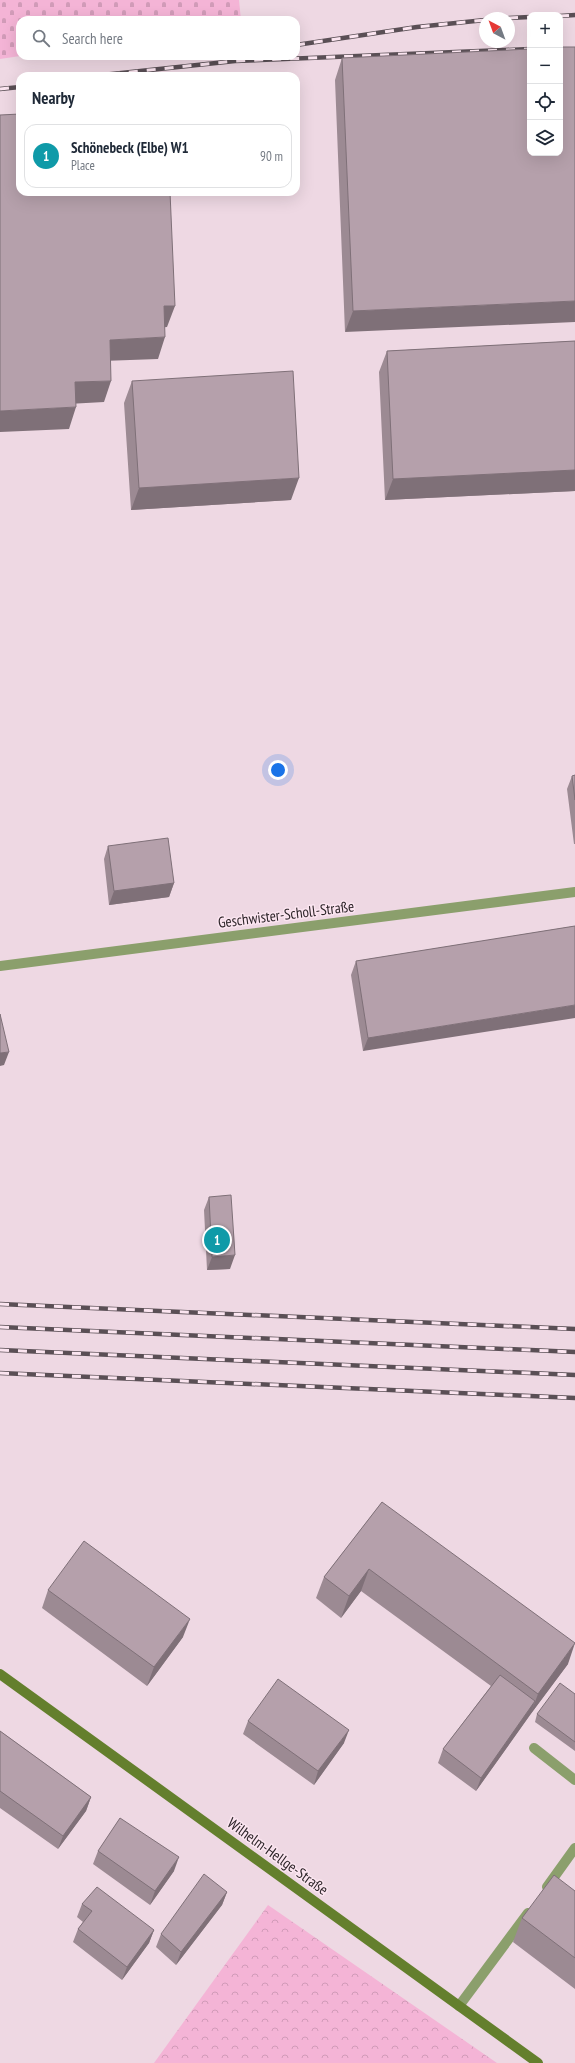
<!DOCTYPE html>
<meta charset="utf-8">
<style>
body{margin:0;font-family:"PT Sans Narrow",sans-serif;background:#f6f6f7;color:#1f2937}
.controls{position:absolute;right:12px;top:12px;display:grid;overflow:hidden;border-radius:8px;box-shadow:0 4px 16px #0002}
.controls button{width:36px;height:36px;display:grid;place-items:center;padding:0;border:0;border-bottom:1px solid #e0e1e3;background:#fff;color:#1f2937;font:20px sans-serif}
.compass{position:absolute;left:479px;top:12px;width:36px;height:36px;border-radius:50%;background:#fff;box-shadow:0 4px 16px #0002;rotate:319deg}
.you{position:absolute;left:278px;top:770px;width:14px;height:14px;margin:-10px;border:3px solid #fff;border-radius:50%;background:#1a73e8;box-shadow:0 0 0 6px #1a73e833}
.badge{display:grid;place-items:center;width:26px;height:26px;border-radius:50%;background:#0f766e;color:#fff;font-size:13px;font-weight:700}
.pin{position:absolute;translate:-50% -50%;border:2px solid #fff;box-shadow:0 1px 4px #0006}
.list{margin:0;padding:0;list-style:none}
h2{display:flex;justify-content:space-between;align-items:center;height:52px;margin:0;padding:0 16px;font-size:17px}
h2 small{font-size:13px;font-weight:400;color:#747a83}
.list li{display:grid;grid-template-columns:26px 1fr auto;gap:12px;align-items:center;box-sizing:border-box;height:64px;margin:0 8px 8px;padding:0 8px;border:1px solid #e0e1e3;border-radius:12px}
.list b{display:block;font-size:15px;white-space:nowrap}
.list p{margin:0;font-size:13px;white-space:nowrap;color:#747a83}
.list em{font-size:13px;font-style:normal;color:#747a83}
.icon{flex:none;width:22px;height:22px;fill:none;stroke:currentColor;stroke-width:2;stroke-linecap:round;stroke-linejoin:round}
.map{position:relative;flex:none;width:575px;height:2063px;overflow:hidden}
.search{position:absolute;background:#fff;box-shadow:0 4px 16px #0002;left:16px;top:16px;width:284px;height:44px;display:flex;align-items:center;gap:10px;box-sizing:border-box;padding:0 14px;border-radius:12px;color:#747a83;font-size:15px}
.panel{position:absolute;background:#fff;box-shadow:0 4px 16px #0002;left:16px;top:72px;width:284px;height:124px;border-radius:12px}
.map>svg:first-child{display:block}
.cemetery{fill:url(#cemetery-stones)}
.park{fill:url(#park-crowns)}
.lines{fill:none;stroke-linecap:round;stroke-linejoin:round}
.service{stroke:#8b9f6c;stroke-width:10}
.tertiary{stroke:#8b9f6c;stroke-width:10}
.secondary{stroke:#647f2d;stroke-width:10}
.rail-casing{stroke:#5a4f55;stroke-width:4.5}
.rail{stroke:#fbe5f0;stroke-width:3;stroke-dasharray:9;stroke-linecap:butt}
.wall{fill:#9c8a93}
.shaded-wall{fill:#7f7078}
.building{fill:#b5a0ab;stroke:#7f7078}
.labels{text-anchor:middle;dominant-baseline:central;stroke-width:3;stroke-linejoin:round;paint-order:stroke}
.street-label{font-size:15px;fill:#2c2428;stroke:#fbe5f0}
</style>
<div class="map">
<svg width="575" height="2063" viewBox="0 0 575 2063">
<defs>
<pattern id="cemetery-stones" width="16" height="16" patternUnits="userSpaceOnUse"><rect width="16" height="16" fill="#f4b4d6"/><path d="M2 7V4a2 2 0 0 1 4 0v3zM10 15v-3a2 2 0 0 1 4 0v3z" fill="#d19bb8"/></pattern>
<pattern id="park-crowns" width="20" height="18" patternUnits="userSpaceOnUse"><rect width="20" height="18" fill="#f4b4d6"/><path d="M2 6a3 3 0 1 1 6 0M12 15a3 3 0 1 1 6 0" fill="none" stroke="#d19bb8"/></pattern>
</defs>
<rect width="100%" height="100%" fill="#eed8e3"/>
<path class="cemetery" d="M0,0H239L241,20H20V56L0,59Z"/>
<path class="park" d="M268,1905L497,2063H154Z"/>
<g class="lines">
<path class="service" d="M534,1748L575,1780
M547,1887L575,1848
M459,2006L528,1913"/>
<path class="tertiary" d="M0,966L575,892"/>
<path class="secondary" d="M0,1674L538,2063"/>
<g class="rail-casing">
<path id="rail" d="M560,16L575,15
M509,18L530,17
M296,45L417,27L485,20
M93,76L235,61L530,49
M0,89L20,87
M0,1304L575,1329
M0,1327L575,1352
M0,1350L575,1375
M0,1373L575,1398"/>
</g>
<use href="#rail" class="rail"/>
</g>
<path class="wall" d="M575,47L345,332L335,80L342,58Z
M575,341V491L385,500L379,372L387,351Z
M132,381L291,500L131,510L124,403Z
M575,775V844H574L567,789L572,776Z
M108,846L174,883L169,897L109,905L104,859Z
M575,926L363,1051L351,975L356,961Z
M209,1197L230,1269L207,1270L204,1210Z
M382,1502L568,1664L530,1715L476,1791L438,1763L443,1749L491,1686L361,1591L341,1618L316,1598L324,1577Z
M48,1590L183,1637L147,1686L42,1608Z
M575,1694V1751L535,1722L537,1714Z
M248,1721L344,1743L314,1785L243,1734Z
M0,1731L91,1797L86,1811L58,1849L0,1808Z
M98,1851L174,1871L150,1905L93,1864Z
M575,1891V1989L513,1942L522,1918Z
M227,1892L222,1905L176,1965L156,1947L161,1934Z
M82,1904L154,1930L149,1943L122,1980L73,1942L78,1929L83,1922L77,1917Z"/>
<path class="shaded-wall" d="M575,301V322L345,332L353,311Z
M164,306H175L167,327L156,328Z
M165,337L158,359L102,361L110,340Z
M111,381L104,402L68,404L75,382Z
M76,407L69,429L0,432V411Z
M575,470V491L385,500L393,479Z
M299,478L291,500L131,510L139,488Z
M174,883L169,897L109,905L114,891Z
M575,1005V1018L363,1051L368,1038Z
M9,1052L4,1065L0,1066V1053Z
M235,1255L230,1269L207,1270L212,1257Z
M369,1569L361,1591L341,1618L349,1596Z
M190,1619L183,1637L147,1686L154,1667Z
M575,1643L568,1664L530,1715L538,1694Z
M535,1701L530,1715L476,1791L481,1778Z
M349,1730L344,1743L314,1785L318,1771Z
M91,1797L86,1811L58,1849L63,1836Z
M179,1857L174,1871L150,1905L155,1891Z
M227,1892L222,1905L176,1965L181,1952Z
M154,1930L149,1943L122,1980L127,1967Z"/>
<path class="building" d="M560,47H575V301L353,311L342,58L530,49V153H560Z
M20,114V192H170L175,306H164L165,337L110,340L111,381L75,382L76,407L0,411V115Z
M575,341V470L393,479L387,351Z
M293,371L299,478L139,488L132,381Z
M575,775V800L572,776Z
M168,838L174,883L114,891L108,846Z
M575,926V1005L368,1038L356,961Z
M0,1014L9,1052L0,1053Z
M231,1195L235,1255L212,1257L209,1197Z
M382,1502L575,1643L538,1694L369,1569L349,1596L324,1577Z
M84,1541L190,1619L154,1667L48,1590Z
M500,1675L535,1701L481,1778L443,1749Z
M278,1679L349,1730L318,1771L248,1721Z
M560,1683L575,1694V1742L537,1714Z
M0,1731L91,1797L63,1836L0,1791Z
M120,1818L179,1857L155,1891L98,1851Z
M204,1874L227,1892L181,1952L161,1934Z
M554,1875L575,1891V1958L522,1918Z
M97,1887L154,1930L127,1967L78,1929L92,1911L82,1904Z"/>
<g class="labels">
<g class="street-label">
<text transform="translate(286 914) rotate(-7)">Geschwister-Scholl-Straße</text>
<text transform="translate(278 1856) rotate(36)">Wilhelm-Hellge-Straße</text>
</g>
</g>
</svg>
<div class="controls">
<button>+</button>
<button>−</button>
<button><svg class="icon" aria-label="locate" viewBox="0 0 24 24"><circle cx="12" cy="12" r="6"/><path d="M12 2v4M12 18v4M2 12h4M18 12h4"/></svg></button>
<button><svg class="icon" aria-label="layers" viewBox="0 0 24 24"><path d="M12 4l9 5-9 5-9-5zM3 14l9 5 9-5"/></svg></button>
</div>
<svg class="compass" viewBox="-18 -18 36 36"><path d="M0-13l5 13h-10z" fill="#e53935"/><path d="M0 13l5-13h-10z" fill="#747a83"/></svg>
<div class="you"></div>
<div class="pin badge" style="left:217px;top:1240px;background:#0f9aa8">1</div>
<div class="search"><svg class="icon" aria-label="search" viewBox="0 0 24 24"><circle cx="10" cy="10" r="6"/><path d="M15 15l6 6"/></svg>Search here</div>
<section class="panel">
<h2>Nearby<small></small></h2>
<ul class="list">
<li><span class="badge" style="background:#0f9aa8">1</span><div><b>Schönebeck (Elbe) W1</b><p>Place</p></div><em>90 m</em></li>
</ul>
</section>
</div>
